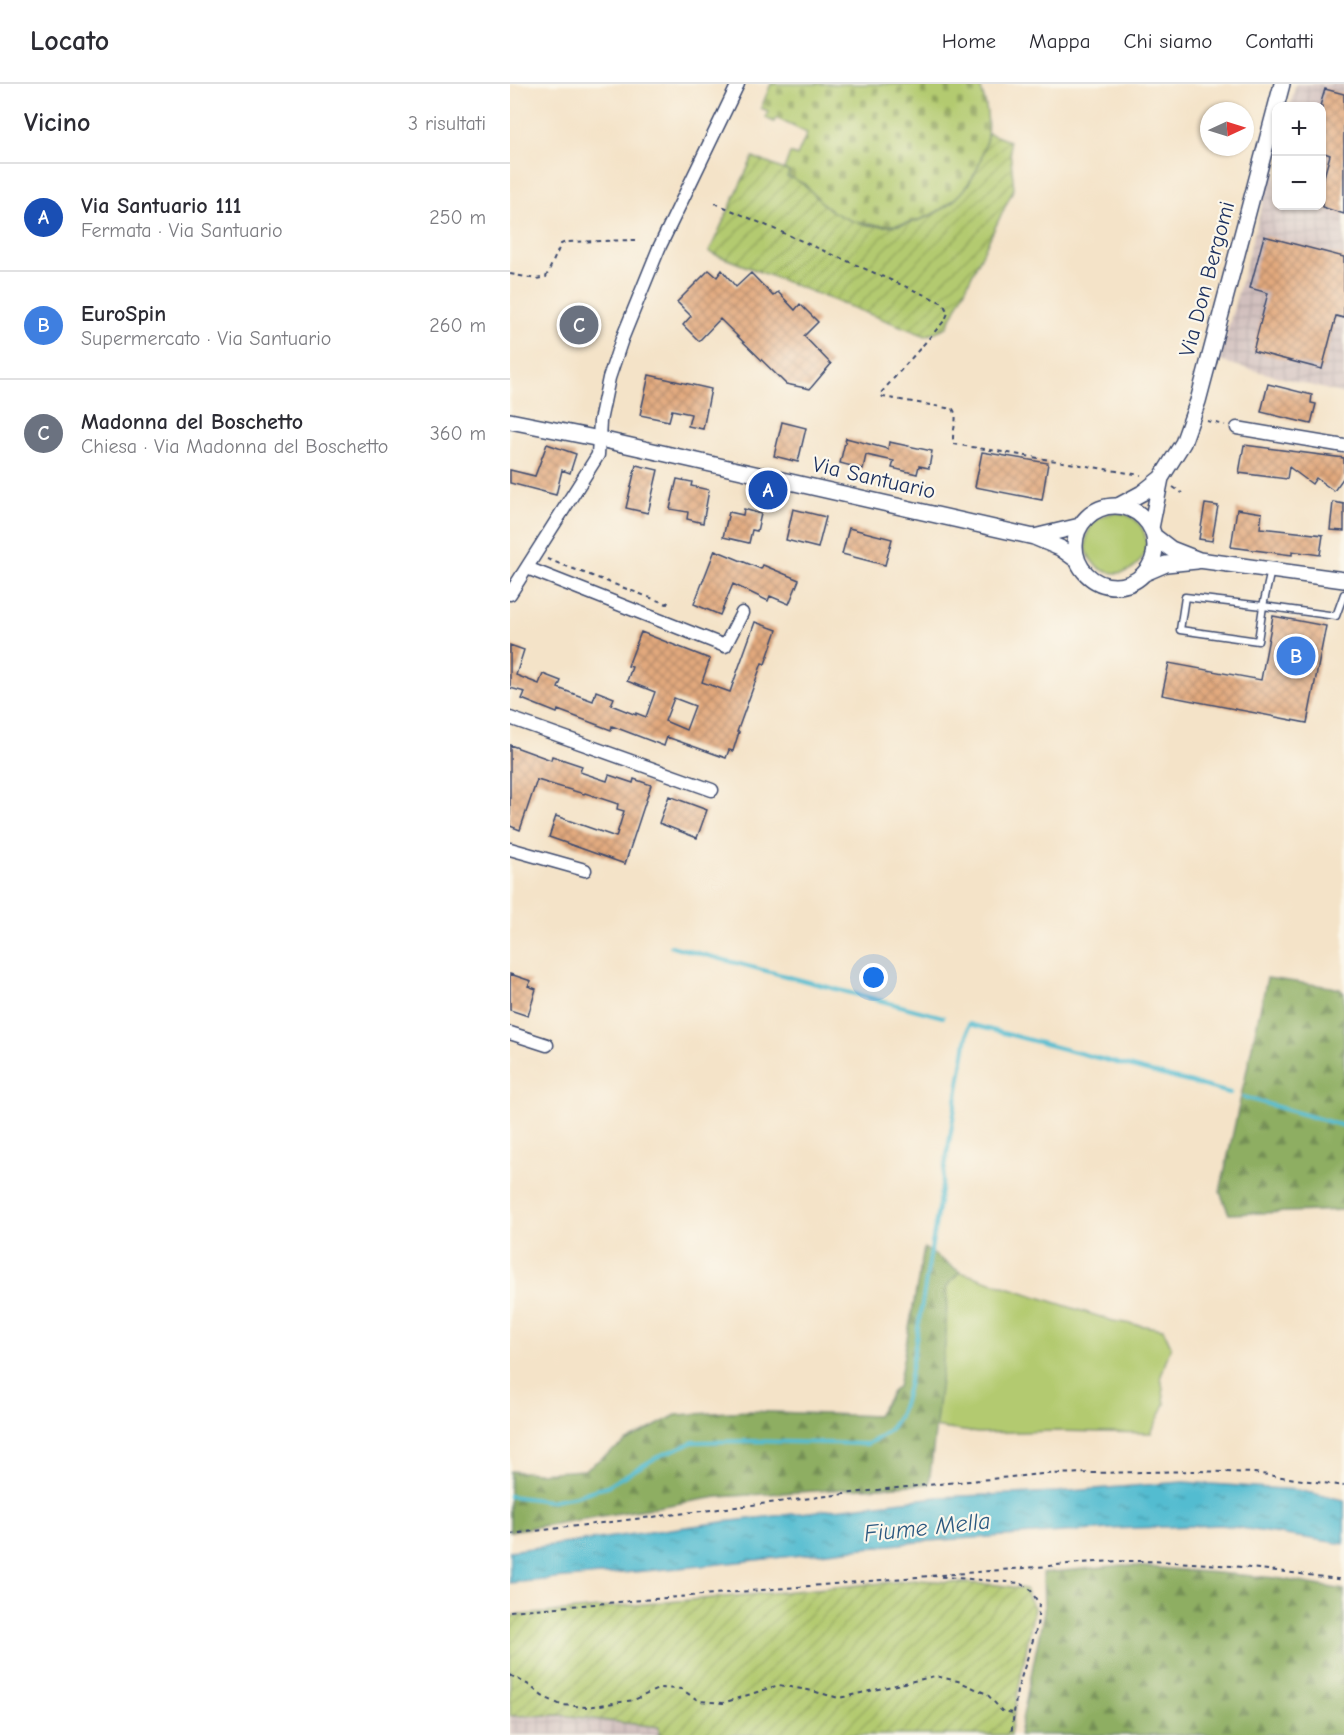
<!DOCTYPE html>
<html lang="it">
<meta charset="utf-8">
<style>
body{margin:0;font-family:"Comic Neue",sans-serif;background:#f7f7f7;color:#2b2b33}
.controls{position:absolute;right:18px;top:18px;display:grid;overflow:hidden;border-radius:12px;box-shadow:0 2px 4px #0004}
.controls button{width:54px;height:54px;display:grid;place-items:center;padding:0;border:0;border-bottom:2px solid #e1e1e2;background:#fff;color:#2b2b33;font:30px sans-serif}
.compass{position:absolute;left:690px;top:18px;width:54px;height:54px;border-radius:50%;background:#fff;box-shadow:0 2px 4px #0004;rotate:86deg}
.you{position:absolute;left:364px;top:894px;width:21px;height:21px;margin:-15px;border:4px solid #fff;border-radius:50%;background:#1a73e8;box-shadow:0 0 0 9px #1a73e833}
.badge{display:grid;place-items:center;width:39px;height:39px;border-radius:50%;background:#d93025;color:#fff;font-size:20px;font-weight:700}
.pin{position:absolute;translate:-50% -50%;border:3px solid #fff;box-shadow:0 2px 6px #0006}
.list{margin:0;padding:0;list-style:none}
h2{display:flex;justify-content:space-between;align-items:center;height:78px;margin:0;padding:0 24px;font-size:26px}
h2 small{font-size:20px;font-weight:400;color:#7c7c81}
.list li{display:grid;grid-template-columns:39px 1fr auto;gap:18px;align-items:center;box-sizing:border-box;height:108px;padding:0 24px;border-top:2px solid #e1e1e2}
.list b{display:block;font-size:22px;white-space:nowrap}
.list p{margin:0;font-size:20px;white-space:nowrap;color:#7c7c81}
.list em{font-size:20px;font-style:normal;color:#7c7c81}
.map{position:relative;flex:none;width:834px;height:1651px;overflow:hidden}
header{display:flex;align-items:center;gap:36px;box-sizing:border-box;height:84px;padding:0 30px;background:#fff;border-bottom:2px solid #e1e1e2}
header strong{font-size:28px}
nav{display:flex;gap:33px;margin-inline-start:auto;font-size:21px}
main{display:flex}
aside{flex:1;background:#fff}
.map>svg:first-child{display:block}
.industrial{fill:url(#industrial-grid)}
.green{fill:#b3ca6f;stroke:#677c66;stroke-width:1.5}
.forest{fill:url(#forest-firs);stroke:#546e60;stroke-width:1.5}
.cemetery{fill:url(#cemetery-stones);stroke:#677c66;stroke-width:1.5}
.garden{fill:url(#garden-furrows);stroke:#677c66;stroke-width:1.5}
.water{fill:url(#water-ripples);stroke:#377697;stroke-width:1.5}
.lines{fill:none;stroke-linecap:round;stroke-linejoin:round}
.stream{stroke:#53bcd0;stroke-width:4}
.building{fill:url(#building-cross-hatch);fill-rule:evenodd}
.service-casing{stroke:#3c4a6e;stroke-width:9}
.minor-casing{stroke:#3c4a6e;stroke-width:15}
.tertiary-casing{stroke:#3c4a6e;stroke-width:18}
.path{stroke:#3c4a6e;stroke-width:2;stroke-dasharray:4.5 4.5;stroke-linecap:butt}
.service{stroke:#fff;stroke-width:6}
.minor{stroke:#fff;stroke-width:12}
.tertiary{stroke:#fff;stroke-width:15}
.labels{text-anchor:middle;dominant-baseline:central;stroke-width:4.5;stroke-linejoin:round;paint-order:stroke}
.street-label{font-size:22px;fill:#1b2f5e;stroke:#fbf7ec}
.water-label{font-size:24px;font-style:italic;fill:#2c5980;stroke:#fbf7ec}
</style>
<header>
<strong>Locato</strong>
<nav><a>Home</a><a>Mappa</a><a>Chi siamo</a><a>Contatti</a></nav>
</header>
<main>
<aside>
<h2>Vicino<small>3 risultati</small></h2>
<ul class="list">
<li><span class="badge" style="background:#1a4fb4">A</span><div><b>Via Santuario 111</b><p>Fermata · Via Santuario</p></div><em>250 m</em></li>
<li><span class="badge" style="background:#3f7fe0">B</span><div><b>EuroSpin</b><p>Supermercato · Via Santuario</p></div><em>260 m</em></li>
<li><span class="badge" style="background:#6b7280">C</span><div><b>Madonna del Boschetto</b><p>Chiesa · Via Madonna del Boschetto</p></div><em>360 m</em></li>
</ul>
</aside>
<div class="map">
<svg width="834" height="1651" viewBox="0 0 834 1651">
<defs>
<pattern id="industrial-grid" width="8" height="8" patternUnits="userSpaceOnUse" patternTransform="scale(1.5)"><rect width="8" height="8" fill="#d1bfbd"/><path d="M0 4h8M4 0v8" fill="none" stroke="#b3a4a5"/></pattern>
<pattern id="forest-firs" width="22" height="20" patternUnits="userSpaceOnUse" patternTransform="scale(1.5)"><rect width="22" height="20" fill="#8eae62"/><path d="M5 1l3.5 6h-7zM16 11l3.5 6h-7z" fill="#738e54"/></pattern>
<pattern id="cemetery-stones" width="16" height="16" patternUnits="userSpaceOnUse" patternTransform="scale(1.5)"><rect width="16" height="16" fill="#b3ca6f"/><path d="M2 7V4a2 2 0 0 1 4 0v3zM10 15v-3a2 2 0 0 1 4 0v3z" fill="#91a45e"/></pattern>
<pattern id="garden-furrows" width="10" height="10" patternUnits="userSpaceOnUse" patternTransform="scale(1.5)"><rect width="10" height="10" fill="#b3ca6f"/><path d="M-1 1l2-2M0 10L10 0M9 11l2-2" fill="none" stroke="#91a45e"/></pattern>
<pattern id="water-ripples" width="26" height="14" patternUnits="userSpaceOnUse" patternTransform="scale(1.5)"><rect width="26" height="14" fill="#53bcd0"/><path d="M2 4q2-2 4 0t4 0M15 11q2-2 4 0t4 0" fill="none" stroke="#4499ac"/></pattern>
<pattern id="building-cross-hatch" width="8" height="8" patternUnits="userSpaceOnUse" patternTransform="scale(1.5)"><rect width="8" height="8" fill="#e2a97d"/><path d="M0 0l8 8M0 8l8-8" fill="none" stroke="#b68a6a"/></pattern>
</defs>
<rect width="100%" height="100%" fill="#fbf7ec"/>
<filter id="ink" filterUnits="userSpaceOnUse"><feTurbulence type="fractalNoise" baseFrequency=".0167" numOctaves="2"/><feDisplacementMap in="SourceGraphic" scale="12" xChannelSelector="R" yChannelSelector="G"/><feConvolveMatrix kernelMatrix="1 2 1 2 8 2 1 2 1" color-interpolation-filters="sRGB"/></filter>
<filter id="wash" filterUnits="userSpaceOnUse"><feTurbulence type="fractalNoise" baseFrequency=".008" numOctaves="4" result="noise"/><feDisplacementMap in="SourceGraphic" scale="24" xChannelSelector="R" yChannelSelector="G"/><feGaussianBlur stdDeviation="1.35" result="paint"/><feColorMatrix in="noise" values="0 0 0 0 0 0 0 0 0 0 0 0 0 0 0 0 0 1.4 0 .05"/><feComposite in="paint" operator="in"/></filter>
<g filter="url(#wash)">
<rect width="100%" height="100%" fill="#f4e3c8"/>
<path class="industrial" d="M786,0H834V310L709,277L766,71V122H812V22H780Z
M50,1631L150,1643L149,1651H0V1632Z"/>
<path class="green" d="M576 459a30 30 0 1 1 60 0a30 30 0 1 1-60 0Z
M450,1188L603,1237L653,1245L661,1262L651,1292L655,1320L641,1349L546,1347L468,1349L424,1343L436,1252L437,1202Z"/>
<path class="forest" d="M757,894L821,903L830,905L834,909V1126L719,1130L710,1108Z
M414,1164L450,1188L437,1202L436,1252L419,1400L208,1413L0,1447V1387L28,1389L74,1386L117,1357L166,1331L238,1327L367,1332L382,1308L388,1303Z
M613,1481L766,1494L834,1506V1651H509L534,1527L533,1489Z"/>
<path class="cemetery" d="M261,0H469C502,77 435,156 353,139C340,137 326,132 316,124C308,117 302,107 294,100C289,97 282,95 277,93L279,88L274,85L280,69L287,72L297,49L266,34L264,38L256,34L258,27L251,24Z"/>
<path class="garden" d="M478,49L499,57L504,104L437,243L416,252L199,168L243,73L279,88L277,93C283,95 290,97 294,101C309,114 313,124 333,133C377,155 440,136 463,93C471,79 474,65 478,49Z
M407,1496L489,1501L515,1505L524,1524L500,1651H149V1643L50,1631L0,1632V1532Z"/>
<path class="water" d="M673,1398L787,1406L834,1416V1460L711,1441L599,1445L417,1457L191,1482L0,1499V1467L213,1438L428,1413L547,1408Z"/>
<g class="lines">
<path class="stream" d="M161,862L433,933
M733,1013L834,1042
M0,1412L39,1417L66,1412L97,1402L151,1371L183,1358L241,1357L357,1360C388,1347 392,1328 399,1297L459,940L720,1009"/>
</g>
<g id="blocks">
<path class="building" d="M815,5L834,10V130L812,123V100L820,71L812,68V22H810Z
M754,152L834,173V234L826,232L812,285L743,267L758,209L740,204Z
M199,186L207,193L212,186L226,203L241,189L263,212L268,208L285,226L290,220L308,238L294,252L321,280L300,305L276,300L210,235L189,257L173,241L181,232L167,218Z
M139,291L201,305L193,345L178,342L181,330L162,326L159,337L130,331Z
M758,300L802,311L801,319L806,320L801,340L751,328Z
M272,338L296,344L288,378L264,372Z
M336,354L378,365L379,358L422,367L419,384L409,382L407,390L382,384L384,377L356,371L353,385L330,379Z
M37,360L66,370L60,389L52,386L46,411L0,399V386L25,392Z
M734,361L834,374V393L824,407L806,394L802,400L779,383L777,395L729,389Z
M472,368L538,379L532,416L465,403Z
M126,381L148,386L138,429L116,424Z
M167,395L182,398L181,402L199,406L193,439L177,435L178,428L160,425Z
M823,418L834,420V447L820,446Z
M695,420L708,422L702,457L689,455Z
M234,425L251,430L247,447L242,446L239,459L213,453L219,428L233,431Z
M283,425L316,433L308,464L276,456Z
M727,425L752,429L750,444L813,451L810,471L782,467V471L721,463Z
M339,444L382,455L375,481L332,470Z
M205,466L251,485L253,481L289,496L279,520L260,512L258,517L223,500L210,531L184,520Z
M763,532L816,542L797,639L652,611L659,579L751,596Z
M245,538L267,546L255,580L252,579L227,648H229L223,667L219,666L216,674L157,653L154,662L102,642L101,646L48,626L47,629L12,615L15,608L0,604V561L14,566L6,591L29,600L33,590L51,597L48,604L83,617L86,607L104,614L101,621L126,631V629L136,633L145,608L117,597L122,583L118,582L131,548L200,575L192,598L220,608ZM164,614L185,622L176,646L155,637Z
M0,661L41,676L42,672L72,682L70,688L97,697L99,691L123,699L124,695L141,701L115,780L39,753L46,732L106,753L114,727L107,725L108,720L75,709L74,710L27,696L10,746L0,742Z
M159,712L197,726L187,754L149,739Z
M0,890L21,897L18,902L26,905L18,932L0,926Z"/>
</g>
</g>
<g filter="url(#ink)">
<use href="#blocks" fill-opacity="0" stroke="#3c4a6e" stroke-width="1.5"/>
<g class="lines">
<g class="service-casing">
<path id="service" d="M761,486L753,522L675,513L670,546L748,557L753,522L826,532L834,510"/>
</g>
<g class="minor-casing">
<path id="minor" d="M727,344L834,362
M17,484L215,562L232,529
M0,510L88,371L90,337L99,294L112,255L149,164L228,0
M0,634L202,706
M0,765L75,786
M0,949L37,961"/>
</g>
<g class="tertiary-casing">
<path id="tertiary" d="M0,337L90,355L524,453L550,464L568,477
M608,422L632,409L651,394
M565 462a40 40 0 1 1 80 0a40 40 0 1 1-80 0Z
M641,444L651,394L673,359L688,317L772,0
M644,452L661,465L689,476L834,496
M524,453L570,442
M635,489L656,480L687,477"/>
</g>
<path class="path" d="M205,119L433,219L438,229L435,236L370,310L373,313L443,325C450,335 440,349 444,360L631,391
M0,190L26,195L36,193L51,160L56,158L125,156
M697,337L715,341
M663,403L672,409
M37,475L157,520L160,514
M0,1450L376,1405L532,1390L687,1387L744,1389L834,1402
M422,1492L510,1499L520,1505L529,1520L527,1543L507,1607L501,1651
M0,1527L539,1482C638,1470 736,1482 834,1496
M0,1591L19,1601L32,1612L51,1621L77,1623L124,1616L150,1604L171,1605L189,1617L213,1619L269,1601L298,1606L329,1614L425,1592L448,1597L477,1610L492,1627L504,1629"/>
<use href="#service" class="service"/>
<use href="#minor" class="minor"/>
<use href="#tertiary" class="tertiary"/>
</g>
</g>
<g class="labels">
<g class="street-label">
<text transform="translate(697 195) rotate(-75)">Via Don Bergomi</text>
<text transform="translate(364 394) rotate(13)">Via Santuario</text>
</g>
<g class="water-label">
<text transform="translate(417 1443) rotate(-6)">Fiume Mella</text>
</g>
</g>
</svg>
<div class="controls">
<button>+</button>
<button>−</button>
</div>
<svg class="compass" viewBox="-18 -18 36 36"><path d="M0-13l5 13h-10z" fill="#e53935"/><path d="M0 13l5-13h-10z" fill="#7c7c81"/></svg>
<div class="you"></div>
<div class="pin badge" style="left:258px;top:406px;background:#1a4fb4">A</div>
<div class="pin badge" style="left:786px;top:572px;background:#3f7fe0">B</div>
<div class="pin badge" style="left:69px;top:241px;background:#6b7280">C</div>
</div>
</main>
